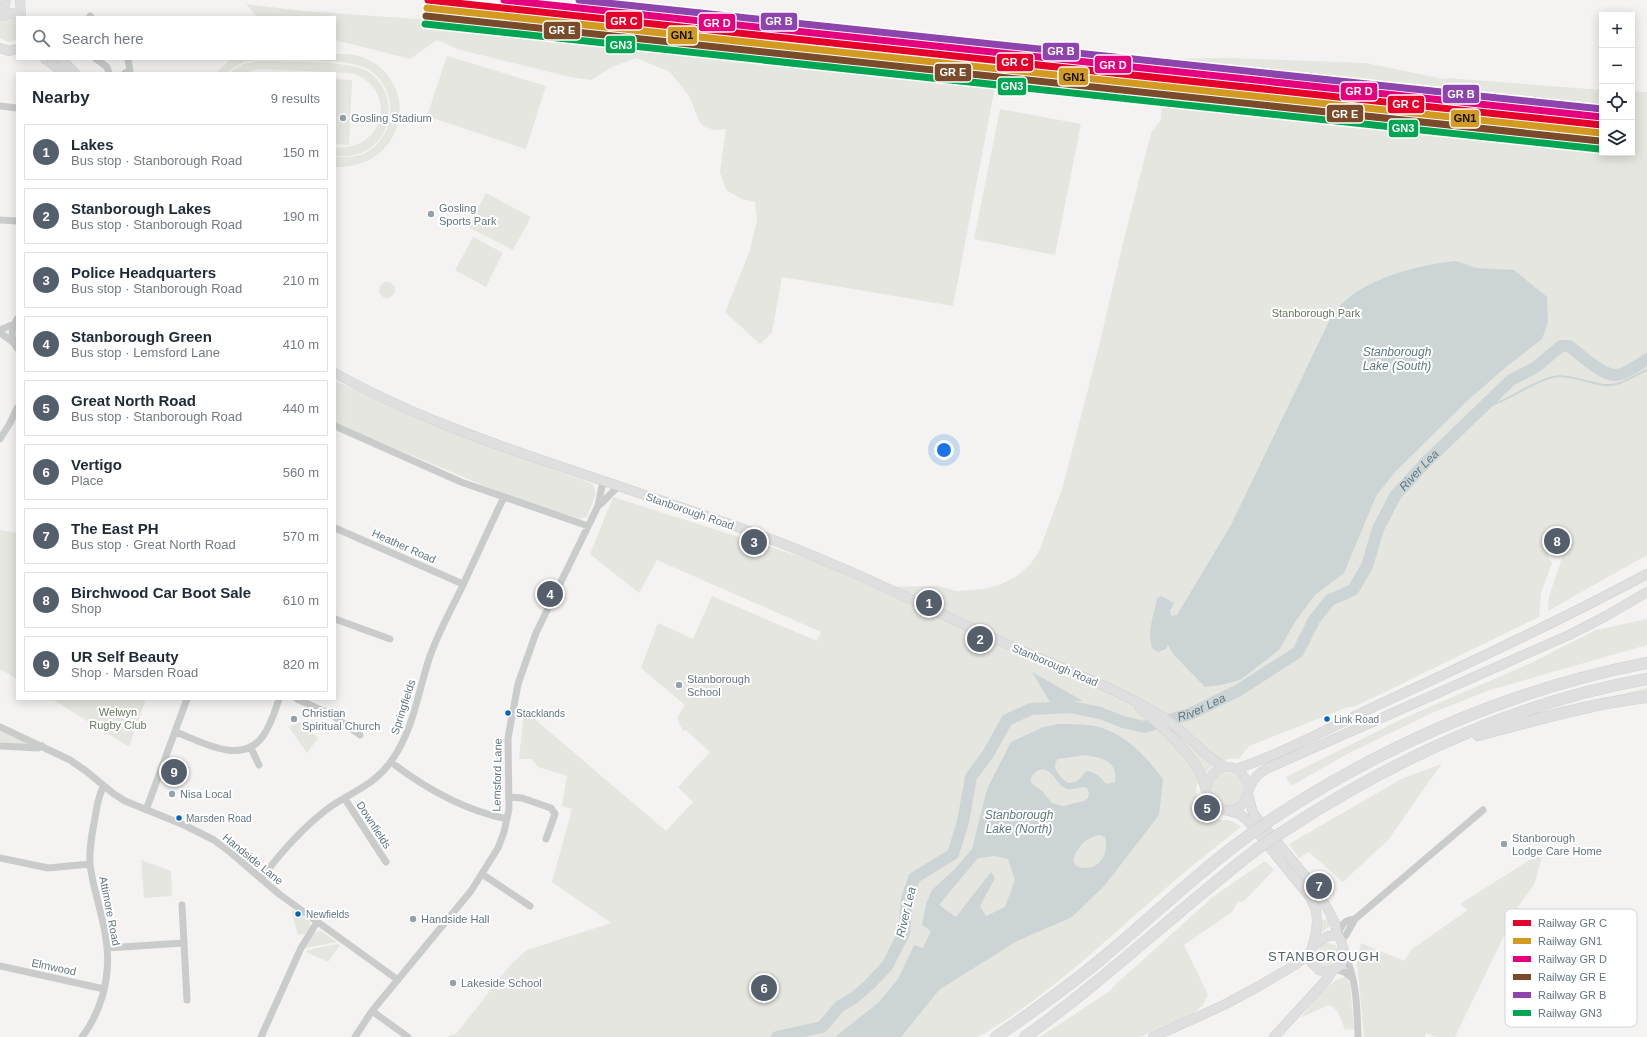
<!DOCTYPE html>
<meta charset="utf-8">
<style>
body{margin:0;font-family:Helvetica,sans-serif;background:#f2f2f3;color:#1f2937}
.controls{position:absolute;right:12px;top:12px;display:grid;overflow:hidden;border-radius:0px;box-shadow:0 2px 10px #0003}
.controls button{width:36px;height:36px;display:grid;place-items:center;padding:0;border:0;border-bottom:1px solid #e0e1e3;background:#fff;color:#1f2937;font:20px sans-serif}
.you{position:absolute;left:944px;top:450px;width:14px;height:14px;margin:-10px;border:3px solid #fff;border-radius:50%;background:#1a73e8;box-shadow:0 0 0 6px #1a73e833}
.badge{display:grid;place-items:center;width:26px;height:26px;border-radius:50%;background:#545f6b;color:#fff;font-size:13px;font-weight:700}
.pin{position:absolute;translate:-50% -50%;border:2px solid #fff;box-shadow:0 1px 4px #0006}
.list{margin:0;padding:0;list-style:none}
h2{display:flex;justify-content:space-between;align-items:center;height:52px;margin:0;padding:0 16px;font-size:17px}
h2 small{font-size:13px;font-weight:400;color:#747a83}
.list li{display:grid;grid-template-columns:26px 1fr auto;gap:12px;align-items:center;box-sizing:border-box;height:56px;margin:0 8px 8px;padding:0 8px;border:1px solid #e0e1e3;border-radius:0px}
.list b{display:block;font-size:15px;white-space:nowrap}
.list p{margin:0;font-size:13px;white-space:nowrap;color:#747a83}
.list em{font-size:13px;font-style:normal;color:#747a83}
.icon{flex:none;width:22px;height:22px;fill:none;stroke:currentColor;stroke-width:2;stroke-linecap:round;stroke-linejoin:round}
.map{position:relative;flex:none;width:1647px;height:1037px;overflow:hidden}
.search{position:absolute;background:#fff;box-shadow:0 2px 10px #0003;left:16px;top:16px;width:320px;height:44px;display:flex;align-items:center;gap:10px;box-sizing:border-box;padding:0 14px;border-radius:0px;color:#747a83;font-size:15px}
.panel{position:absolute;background:#fff;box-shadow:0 2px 10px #0003;left:16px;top:72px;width:320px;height:628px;border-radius:0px}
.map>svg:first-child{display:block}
</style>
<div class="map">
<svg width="1647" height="1037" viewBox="0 0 1647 1037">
<rect width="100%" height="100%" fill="#f4f3f1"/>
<!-- green -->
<path fill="#e4e6df" d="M246 4 304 11 460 22 623 37 995 87 953 306 782 277 772 333 760 344 725 312 750 250 757 220 755 202 742 199 726 190 720 172 726 129 716 130 704 127 698 119 690 97 670 72 636 58 612 67 591 80 570 77 457 49 437 40 410 59 335 40V17H257Z
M10 17 17 20V40L8 42 0 38V22Z
M335 54C344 54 354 54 362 57 423 80 407 170 335 167V157C348 158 362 157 373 148 398 128 396 86 368 69 350 58 284 60 259 59H335Z
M447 56 546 86 526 149 427 116Z
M1227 58 1366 63 1443 79 1447 78 1602 90V153H1632V91L1647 92V555L1548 611 1549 596 1564 552 1561 549 1548 555 1552 563 1541 593 1539 617 1354 707H1348L1249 746 1239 759C1217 757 1208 769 1196 786 1197 800 1201 812 1214 818 1225 822 1230 817 1241 827 1210 851 1179 876 1150 902 1095 950 1041 1001 978 1037H448L450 1035 456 1034 512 963 527 950 611 923 552 882 572 809 562 806 567 776 538 767 531 759H519L524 710 666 831 693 802 678 787 710 752 686 730 683 731 677 718 685 705 641 668 658 623 693 639 712 596 817 641 821 632 657 560 639 593 590 554 613 497 830 566 876 587 938 586 956 591 983 589 999 585 1015 577 1030 565 1040 549 1063 486 1099 346 1123 243 1151 133 1161 120 1163 59Z
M231 59H259L243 62 226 73H215Z
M259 61C283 62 349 60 367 71 394 87 397 130 370 148 359 156 348 157 335 156V148C390 150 396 84 350 73L259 69 244 73H229L243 64Z
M335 79 352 80 349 145 335 144Z
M1000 109 1081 124 1055 255 974 239Z
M486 193 531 217 513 250 468 227Z
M473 237 503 253 486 287 455 270Z
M379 290a8 8 0 1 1 16 0a8 8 0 1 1-16 0Z
M335 381 493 448 593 484 596 494 587 517 579 519 506 495 335 423Z
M0 530 17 533V679L0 669Z
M1647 619V645L1490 690 1434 712 1349 753 1291 786 1286 777 1404 718 1531 663 1596 630Z
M1647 688V694L1577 705Z
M52 699H146L129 747Z
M302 722 318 738 307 753 289 727Z
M0 731 31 744H0Z
M1442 764 1432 777 1389 839 1343 882 1309 852 1299 858 1289 844 1403 778Z
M1211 789a16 16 0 1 1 32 0a16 16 0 1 1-32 0Z
M1544 851 1534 885 1518 907 1455 1037H1436L1426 1033 1425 1037H1364L1357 962 1361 943 1404 961 1412 949 1468 910 1460 904Z
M141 860 171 871 172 896 144 898Z
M1265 861 1274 870 1244 901 1238 902 1232 912 1184 945 1208 995 1203 1005 1192 1015 1140 1037H1040L1110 991 1116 984 1214 896Z
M291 909 310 922V927L305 934 298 935Z
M1329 918 1331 926 1321 932V921Z
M320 930 337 942 305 948 313 934Z
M1316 955a12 12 0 1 1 24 0a12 12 0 1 1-24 0Z
M337 944 340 945 328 962 306 952 308 950Z
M1345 976 1350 984 1354 1029 1345 1030C1341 1020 1340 1010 1329 1005L1300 1018C1309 1008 1331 977 1344 978Z"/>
<!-- water -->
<path fill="#ccd4d6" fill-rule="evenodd" d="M1456 261 1476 268 1514 270 1547 297 1548 323 1542 339 1506 367 1468 400 1395 472 1376 496 1344 573 1315 595 1295 622 1279 650 1240 680 1221 685 1205 687 1174 655 1168 645 1166 649 1158 652 1152 648C1147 631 1154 615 1157 598L1161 596 1174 603 1170 611 1171 616 1177 615 1231 525 1333 313C1339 307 1345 300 1351 296 1381 274 1421 265 1456 261Z
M1032 672 1083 701 1050 702Z
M1059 724C1069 724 1078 724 1087 725 1120 728 1144 754 1163 779L1159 815 1105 885 1072 917 1017 941 939 990 901 1037H835L878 1003 898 979 914 945 923 948 931 931 922 925 926 904 932 890 955 869 972 849 987 789 1011 742 1043 727ZM1085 755C1103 758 1118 761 1115 782L1106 784C1100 777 1096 772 1086 771 1081 778 1077 783 1068 783 1061 777 1050 768 1058 759ZM1043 769C1056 773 1055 783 1065 788 1072 792 1080 785 1087 788L1089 793 1088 798 1084 801 1063 806 1052 803 1042 791 1031 783C1030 775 1036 770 1043 769ZM1100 835 1105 837C1110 857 1096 874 1076 866L1073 860C1078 846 1085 838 1100 835ZM995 856 1008 859 1015 880 1005 907 986 916 980 906 995 878 991 872 956 917 939 905 978 858Z"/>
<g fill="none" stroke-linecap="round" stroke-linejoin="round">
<!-- stream -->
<path stroke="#ccd4d6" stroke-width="2" d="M1482 407C1508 403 1528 383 1553 377 1572 373 1599 389 1616 384 1627 382 1637 374 1647 370"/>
<!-- river -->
<path stroke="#ccd4d6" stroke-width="12" id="s1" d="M777 1037 822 1027 840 1006 854 998 869 985 887 966 904 933 907 899 914 878 953 854 963 822 971 777 988 754 1007 720 1031 709 1071 707 1100 713 1123 722 1144 727 1190 714 1239 690 1298 652 1314 620 1330 600 1353 590 1367 566 1378 529 1395 496 1426 462 1511 380 1536 367 1561 346H1569C1580 354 1603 377 1617 375 1628 373 1638 365 1647 359"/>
<defs>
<path id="major" d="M20 0 21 17
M3 14 6 0
M0 16 12 13 21 17
M0 48 9 51 17 49
M45 59 64 73
M61 59 75 73
M335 373C406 413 485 441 562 467 653 498 746 527 835 565 891 588 945 617 1000 641 1048 663 1098 680 1144 706 1159 713 1172 723 1184 734 1201 748 1206 757 1226 767
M1140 708C1161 726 1185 747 1199 771 1205 781 1205 797 1213 805 1220 811 1230 810 1239 814 1242 815 1245 819 1248 821L1310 897 1316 910 1317 921 1316 933 1310 954 1311 962 1319 970 1325 972 1332 971 1341 965 1345 955 1341 940 1337 935 1335 923 1325 904 1306 877 1253 813 1248 794
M1236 769C1284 753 1333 726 1380 704 1470 663 1559 621 1647 574
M1206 788C1213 759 1244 761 1249 789
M1228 810C1247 808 1244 798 1251 785 1254 777 1259 773 1266 769L1569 635 1606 616 1647 592
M1313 945 1328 936 1337 935
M1153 1037 1224 1005 1259 986 1295 965 1310 954
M1274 1037 1328 978 1332 971"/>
<path id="highway" d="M1478 735C1534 720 1590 704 1647 697
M1275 817C1390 742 1512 689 1647 663
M1284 831C1394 759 1517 702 1647 679
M996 1037C1031 1013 1066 988 1099 961 1149 920 1195 874 1248 836
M1025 1037C1106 979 1178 910 1257 849"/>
</defs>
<!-- major casing -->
<use href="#major" stroke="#d0d1d0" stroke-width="10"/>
<!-- highway casing -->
<use href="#highway" stroke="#d1d1d1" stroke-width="12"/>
<!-- minor -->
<path stroke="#cacccc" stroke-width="7" d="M90 16 91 17
M96 59 107 67 109 73
M125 73 130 71 128 59
M0 106 17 108
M0 220 17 221
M17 319C11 329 10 338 17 348
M0 330 14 324
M0 333 13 342
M335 426 461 482 588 526
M0 439 10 423 17 408
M598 506C606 501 610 492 619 487
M335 528 463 584
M335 619 390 639
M297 699 332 715 360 735
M0 727 70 760 86 771 114 794 125 801 184 825 214 840 230 852 279 894 398 980
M176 732C202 742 242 766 263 736 271 725 275 711 279 699
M0 746 38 748 42 746
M251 748 259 765
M391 762C426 789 463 810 507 819
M509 797 522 798 551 808 555 814 546 839
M345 799 386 862
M146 810 187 699
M0 858 48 868 90 864
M482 874 530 906
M261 879C281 852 303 827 330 807 353 791 375 785 392 760 414 729 418 691 430 656 439 631 452 608 463 585 477 555 490 526 504 497
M182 905 187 1000
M1338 935C1341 925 1344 920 1355 919
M1341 940 1346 935 1355 919 1483 810
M107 948 183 943
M1345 955C1357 980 1357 1010 1358 1037
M0 966 104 989
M1337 969 1346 973 1352 978
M372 1011 408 1037
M82 1037C101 1012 110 979 107 948 105 919 93 892 90 864 89 848 92 833 95 818 97 807 98 795 104 786
M261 1037 301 948 317 922
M355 1037 372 1011 471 891 498 848 504 832 509 809 508 738 518 684 536 633 598 506 603 481"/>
<!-- major -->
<use href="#major" stroke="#dfdfe0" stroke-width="9"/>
<!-- highway -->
<use href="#highway" stroke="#dfdfe0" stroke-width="11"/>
<defs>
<path id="highway-bridge" d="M1248 836 1275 817
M1257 849 1284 831"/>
</defs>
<!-- highway-bridge casing -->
<use href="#highway-bridge" stroke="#d1d1d1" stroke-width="12" stroke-linecap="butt"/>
<!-- highway-bridge -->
<use href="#highway-bridge" stroke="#dfdfe0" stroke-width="11"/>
<defs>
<path id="rail-1" d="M428 0 1602 125"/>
<path id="rail-2" d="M427 8 1601 133"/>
<path id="rail-3" d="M504 0 1602 117"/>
<path id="rail-4" d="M426 16 1600 141"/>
<path id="rail-5" d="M579 0 1602 109"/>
<path id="rail-6" d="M425 24 1599 149"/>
</defs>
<!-- rail-1 casing -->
<use href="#rail-1" stroke="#fff" stroke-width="10"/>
<!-- rail-2 casing -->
<use href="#rail-2" stroke="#fff" stroke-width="10"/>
<!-- rail-3 casing -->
<use href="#rail-3" stroke="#fff" stroke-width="10"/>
<!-- rail-4 casing -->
<use href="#rail-4" stroke="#fff" stroke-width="10"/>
<!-- rail-5 casing -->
<use href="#rail-5" stroke="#fff" stroke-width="10"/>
<!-- rail-6 casing -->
<use href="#rail-6" stroke="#fff" stroke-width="10"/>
<!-- rail-1 -->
<use href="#rail-1" stroke="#e4002b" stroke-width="7"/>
<!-- rail-2 -->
<use href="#rail-2" stroke="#d29a21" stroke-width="7"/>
<!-- rail-3 -->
<use href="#rail-3" stroke="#e5007d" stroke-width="7"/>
<!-- rail-4 -->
<use href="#rail-4" stroke="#7a4b2a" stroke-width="7"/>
<!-- rail-5 -->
<use href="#rail-5" stroke="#8e44ad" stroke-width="7"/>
<!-- rail-6 -->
<use href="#rail-6" stroke="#00a651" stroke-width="7"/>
</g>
<!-- markers -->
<g fill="#95a2aa" stroke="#fff" stroke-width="1.5">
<circle cx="343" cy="118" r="4"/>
<circle cx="431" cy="214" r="4"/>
<circle cx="679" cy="685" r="4"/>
<circle cx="294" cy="719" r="4"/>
<circle cx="172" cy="794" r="4"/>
<circle cx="1504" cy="844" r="4"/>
<circle cx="413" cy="919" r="4"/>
<circle cx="453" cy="983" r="4"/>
</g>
<g fill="#0065bd" stroke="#fff" stroke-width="1.5">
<circle cx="508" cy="713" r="3.5"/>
<circle cx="1327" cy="719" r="3.5"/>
<circle cx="179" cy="818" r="3.5"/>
<circle cx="298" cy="914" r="3.5"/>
</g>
<g text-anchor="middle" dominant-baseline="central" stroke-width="4" stroke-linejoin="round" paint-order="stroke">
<!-- bus labels -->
<g font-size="10" fill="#627683" stroke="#fff" text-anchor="start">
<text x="516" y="713">Stacklands</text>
<text x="1334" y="719">Link Road</text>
<text x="186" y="818">Marsden Road</text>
<text x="306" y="914">Newfields</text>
</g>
<!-- poi labels -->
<g font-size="11" fill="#627683" stroke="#fff" text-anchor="start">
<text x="351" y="118">Gosling Stadium</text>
<text x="439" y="208">Gosling<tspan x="439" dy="13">Sports Park</tspan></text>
<text x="687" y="679">Stanborough<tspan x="687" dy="13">School</tspan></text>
<text x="302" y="713">Christian<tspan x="302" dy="13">Spiritual Church</tspan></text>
<text x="180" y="794">Nisa Local</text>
<text x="1512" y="838">Stanborough<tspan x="1512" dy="13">Lodge Care Home</tspan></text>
<text x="421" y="919">Handside Hall</text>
<text x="461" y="983">Lakeside School</text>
</g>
<!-- park labels -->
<g font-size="11" fill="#677a61" stroke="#fff">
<text x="1316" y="313">Stanborough Park</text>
<text x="118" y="712">Welwyn<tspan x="118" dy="13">Rugby Club</tspan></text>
</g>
<!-- street labels -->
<g font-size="11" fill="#627683" stroke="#fff">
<text transform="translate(690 511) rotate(19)">Stanborough Road</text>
<text transform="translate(404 546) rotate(24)">Heather Road</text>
<text transform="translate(1055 665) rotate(23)">Stanborough Road</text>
<text transform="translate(403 707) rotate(-72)">Springfields</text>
<text transform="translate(497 775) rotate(-89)">Lemsford Lane</text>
<text transform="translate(374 825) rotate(57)">Downfields</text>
<text transform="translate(253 859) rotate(39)">Handside Lane</text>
<text transform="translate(110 911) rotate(79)">Attimore Road</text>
<text transform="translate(54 967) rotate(12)">Elmwood</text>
</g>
<!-- water labels -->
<g font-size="12" font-style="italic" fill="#5e7980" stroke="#fff">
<text x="1397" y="352">Stanborough<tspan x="1397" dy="14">Lake (South)</tspan></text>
<text stroke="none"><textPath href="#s1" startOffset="962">River Lea</textPath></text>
<text stroke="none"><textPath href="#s1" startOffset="625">River Lea</textPath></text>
<text x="1019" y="815">Stanborough<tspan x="1019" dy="14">Lake (North)</tspan></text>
<text transform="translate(906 912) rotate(-77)">River Lea</text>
</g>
<!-- quarter labels -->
<g font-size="13" letter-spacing="1" fill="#505f68" stroke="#fff">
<text x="1324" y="956">STANBOROUGH</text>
</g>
</g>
<!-- legend -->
<rect x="1505" y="909" width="132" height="118" rx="6" fill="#fff" stroke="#d0d6da" stroke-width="1"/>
<rect x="1513" y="920" width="18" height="6" fill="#e4002b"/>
<rect x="1513" y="938" width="18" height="6" fill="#d29a21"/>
<rect x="1513" y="956" width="18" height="6" fill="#e5007d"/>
<rect x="1513" y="974" width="18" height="6" fill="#7a4b2a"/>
<rect x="1513" y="992" width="18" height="6" fill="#8e44ad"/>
<rect x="1513" y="1010" width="18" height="6" fill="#00a651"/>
<g font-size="11" fill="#627683">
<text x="1538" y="927">Railway GR C</text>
<text x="1538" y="945">Railway GN1</text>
<text x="1538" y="963">Railway GR D</text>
<text x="1538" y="981">Railway GR E</text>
<text x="1538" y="999">Railway GR B</text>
<text x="1538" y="1017">Railway GN3</text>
</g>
<g stroke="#fff" stroke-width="1.5">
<rect x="605" y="11" width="38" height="19" rx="4" fill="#e4002b"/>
<rect x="760" y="12" width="38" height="19" rx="4" fill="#8e44ad"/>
<rect x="698" y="13" width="38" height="19" rx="4" fill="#e5007d"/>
<rect x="543" y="21" width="38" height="19" rx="4" fill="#7a4b2a"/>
<rect x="667" y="26" width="31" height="19" rx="4" fill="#d29a21"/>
<rect x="605" y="35" width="31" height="19" rx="4" fill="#00a651"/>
<rect x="1042" y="42" width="38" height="19" rx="4" fill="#8e44ad"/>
<rect x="996" y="53" width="38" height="19" rx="4" fill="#e4002b"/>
<rect x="1094" y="55" width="38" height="19" rx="4" fill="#e5007d"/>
<rect x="934" y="63" width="38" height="19" rx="4" fill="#7a4b2a"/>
<rect x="1058" y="67" width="31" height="19" rx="4" fill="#d29a21"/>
<rect x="997" y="77" width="30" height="19" rx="4" fill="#00a651"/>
<rect x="1340" y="82" width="38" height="19" rx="4" fill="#e5007d"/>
<rect x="1442" y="84" width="38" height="20" rx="4" fill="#8e44ad"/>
<rect x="1387" y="95" width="38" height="19" rx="4" fill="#e4002b"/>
<rect x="1326" y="104" width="38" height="19" rx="4" fill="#7a4b2a"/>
<rect x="1450" y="109" width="30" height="19" rx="4" fill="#d29a21"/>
<rect x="1388" y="119" width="31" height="19" rx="4" fill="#00a651"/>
</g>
<g font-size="11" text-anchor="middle" font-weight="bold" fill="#fff">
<text x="624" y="25">GR C</text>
<text x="779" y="25">GR B</text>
<text x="717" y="27">GR D</text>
<text x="562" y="34">GR E</text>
<text x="621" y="49">GN3</text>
<text x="1061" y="55">GR B</text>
<text x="1015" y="66">GR C</text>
<text x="1113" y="69">GR D</text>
<text x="953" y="76">GR E</text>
<text x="1012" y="90">GN3</text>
<text x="1359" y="95">GR D</text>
<text x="1461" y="98">GR B</text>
<text x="1406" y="108">GR C</text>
<text x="1345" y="118">GR E</text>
<text x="1403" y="132">GN3</text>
</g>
<g font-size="11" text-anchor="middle" font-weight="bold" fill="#111">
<text x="682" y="39">GN1</text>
<text x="1074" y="81">GN1</text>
<text x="1465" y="122">GN1</text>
</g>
</svg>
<div class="controls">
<button>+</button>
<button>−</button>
<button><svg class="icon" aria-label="locate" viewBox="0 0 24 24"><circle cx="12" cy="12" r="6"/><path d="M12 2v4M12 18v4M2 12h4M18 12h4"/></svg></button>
<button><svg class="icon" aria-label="layers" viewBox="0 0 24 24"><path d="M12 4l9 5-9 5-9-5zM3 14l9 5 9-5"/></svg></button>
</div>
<div class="you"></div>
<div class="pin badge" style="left:929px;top:603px">1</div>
<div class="pin badge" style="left:980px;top:639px">2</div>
<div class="pin badge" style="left:754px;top:542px">3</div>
<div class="pin badge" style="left:550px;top:594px">4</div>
<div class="pin badge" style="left:1207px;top:808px">5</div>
<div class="pin badge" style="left:764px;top:988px">6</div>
<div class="pin badge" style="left:1319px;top:886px">7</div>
<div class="pin badge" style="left:1557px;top:541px">8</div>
<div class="pin badge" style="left:174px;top:772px">9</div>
<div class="search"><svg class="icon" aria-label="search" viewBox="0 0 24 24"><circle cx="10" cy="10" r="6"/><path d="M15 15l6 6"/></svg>Search here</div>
<section class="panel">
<h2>Nearby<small>9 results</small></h2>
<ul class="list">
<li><span class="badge">1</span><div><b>Lakes</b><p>Bus stop · Stanborough Road</p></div><em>150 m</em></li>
<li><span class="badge">2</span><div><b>Stanborough Lakes</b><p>Bus stop · Stanborough Road</p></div><em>190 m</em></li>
<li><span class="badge">3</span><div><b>Police Headquarters</b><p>Bus stop · Stanborough Road</p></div><em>210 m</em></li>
<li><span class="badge">4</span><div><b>Stanborough Green</b><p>Bus stop · Lemsford Lane</p></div><em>410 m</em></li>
<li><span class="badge">5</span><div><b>Great North Road</b><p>Bus stop · Stanborough Road</p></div><em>440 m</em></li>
<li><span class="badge">6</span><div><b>Vertigo</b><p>Place</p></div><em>560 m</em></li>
<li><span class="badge">7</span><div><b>The East PH</b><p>Bus stop · Great North Road</p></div><em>570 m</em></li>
<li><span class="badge">8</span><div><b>Birchwood Car Boot Sale</b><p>Shop</p></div><em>610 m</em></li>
<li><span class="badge">9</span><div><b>UR Self Beauty</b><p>Shop · Marsden Road</p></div><em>820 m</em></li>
</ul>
</section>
</div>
